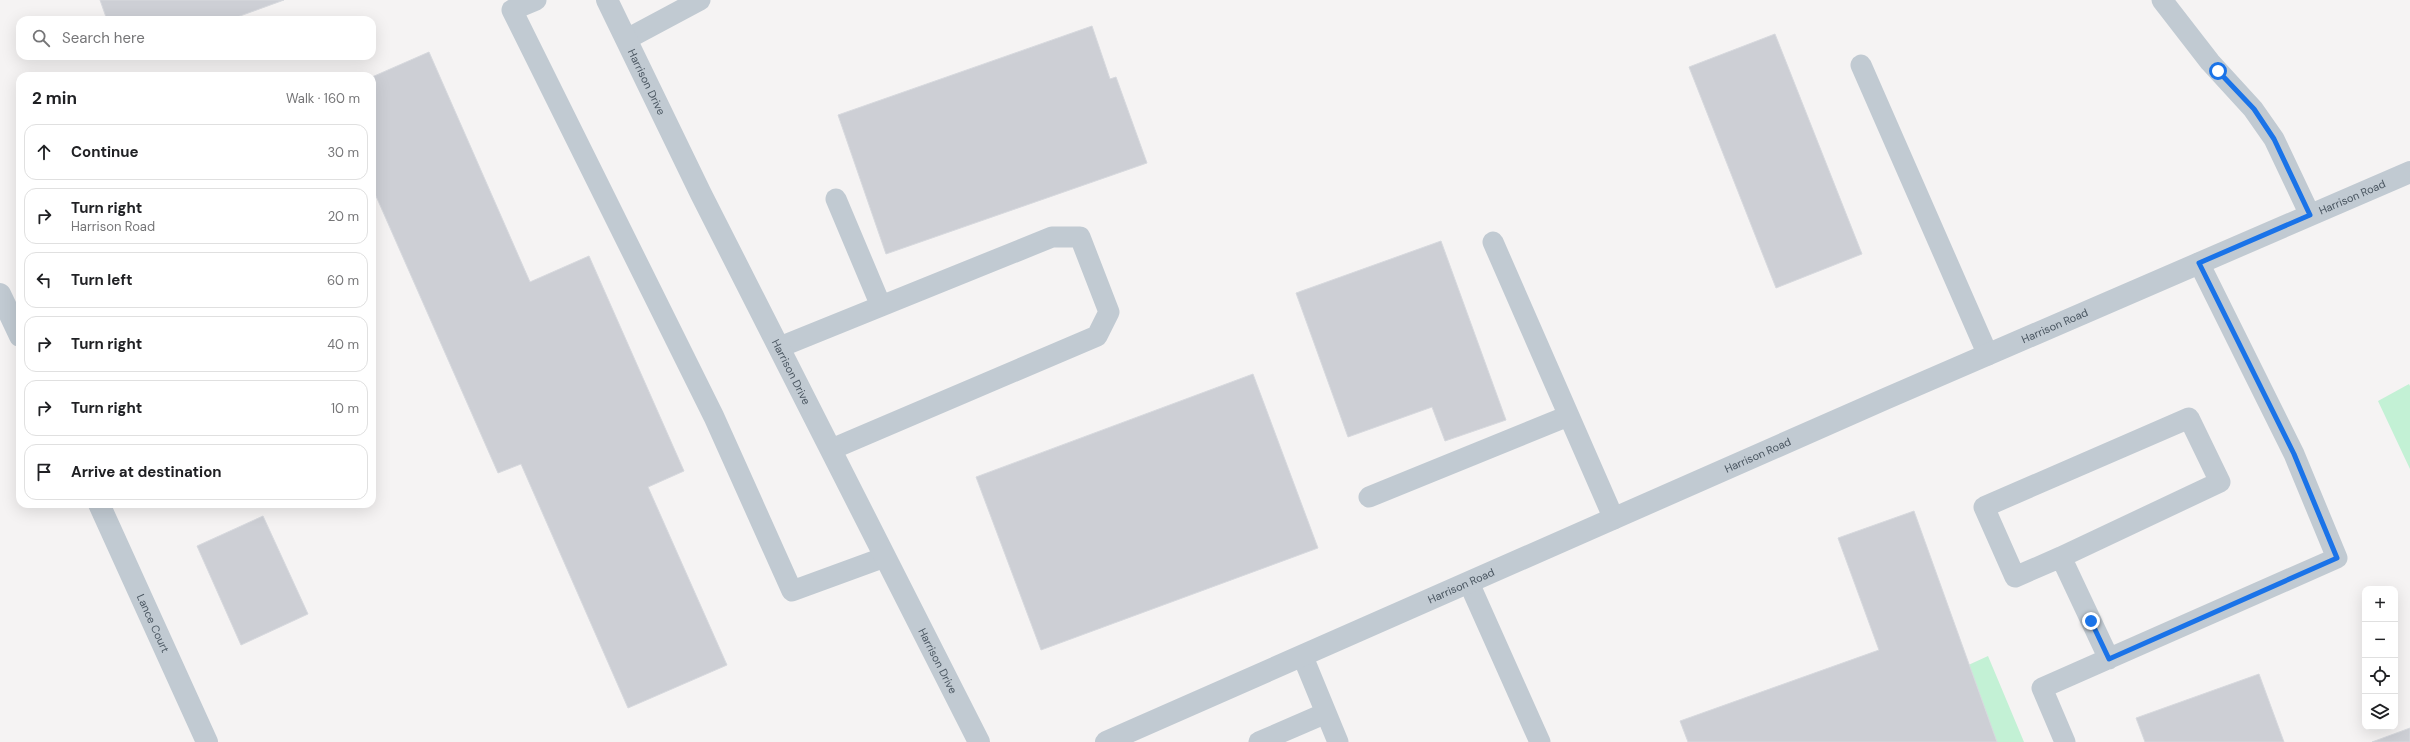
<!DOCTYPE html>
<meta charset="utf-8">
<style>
body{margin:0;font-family:"DM Sans",sans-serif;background:#f2f2f2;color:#202124}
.controls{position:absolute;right:12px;bottom:12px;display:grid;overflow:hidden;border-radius:8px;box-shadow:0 4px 16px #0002}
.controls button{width:36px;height:36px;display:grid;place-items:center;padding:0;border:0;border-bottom:1px solid #e0e0e0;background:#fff;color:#202124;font:20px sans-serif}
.stop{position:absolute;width:12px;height:12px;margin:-9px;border:3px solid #1a73e8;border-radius:50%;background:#fff}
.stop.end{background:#1a73e8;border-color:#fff;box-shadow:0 1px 4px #0008}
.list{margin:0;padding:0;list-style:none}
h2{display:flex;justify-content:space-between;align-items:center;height:52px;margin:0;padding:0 16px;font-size:17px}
h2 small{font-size:13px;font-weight:400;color:#757577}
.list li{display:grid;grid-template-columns:26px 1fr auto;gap:12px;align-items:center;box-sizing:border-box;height:56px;margin:0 8px 8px;padding:0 8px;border:1px solid #e0e0e0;border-radius:12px}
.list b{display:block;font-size:15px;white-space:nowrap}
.list p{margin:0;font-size:13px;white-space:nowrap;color:#757577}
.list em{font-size:13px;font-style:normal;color:#757577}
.icon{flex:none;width:22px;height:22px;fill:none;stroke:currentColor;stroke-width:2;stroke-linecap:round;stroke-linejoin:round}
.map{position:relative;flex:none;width:2410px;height:742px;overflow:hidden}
.search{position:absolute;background:#fff;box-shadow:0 4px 16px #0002;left:16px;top:16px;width:360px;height:44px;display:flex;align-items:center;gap:10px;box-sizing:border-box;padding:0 14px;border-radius:12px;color:#757577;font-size:15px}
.panel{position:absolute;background:#fff;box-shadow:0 4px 16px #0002;left:16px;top:72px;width:360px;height:436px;border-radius:12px}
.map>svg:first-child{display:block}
</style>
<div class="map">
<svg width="2410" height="742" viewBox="0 0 2410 742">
<rect width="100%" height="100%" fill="#f5f3f3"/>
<!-- green -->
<path fill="#c3f1d5" d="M2409 384 2410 386V469L2378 401Z
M1988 656 2024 742H1996L1964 667Z"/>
<!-- building -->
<path fill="#cdcfd5" stroke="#d7d9de" d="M100 0H284L229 20H107Z
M1092 26 1110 79 1116 77 1147 163 886 254 838 115Z
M1775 34 1862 254 1776 288 1689 67Z
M429 52 530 282 589 256 684 471 648 487 727 665 628 708 521 464 498 473 372 187V77Z
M121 56H130L122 59Z
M1441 241 1506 420 1445 441 1432 407 1348 437 1296 293Z
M1253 374 1318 548 1041 650 976 477Z
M1914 511 1997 742H1688L1680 721 1879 650 1838 538Z
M263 516 308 614 241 645 197 546Z
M2259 674 2284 742H2145L2136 718Z
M2410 728V742H2372Z"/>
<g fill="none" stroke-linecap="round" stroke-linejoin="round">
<!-- lane -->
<path stroke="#c1cad2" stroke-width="21" d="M536 0 512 10 714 417 792 591 885 557
M2162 0 2210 62 2253 109 2274 139 2310 215
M627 39 700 0
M1861 65 1988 355
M836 199 881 306
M1493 242 1614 519
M780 347 1052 237H1080L1109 312 1097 336 832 449
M1369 497 1568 416
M2061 557 2015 577 1984 507 2189 418 2220 482 2061 557 2109 659
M1469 583 1540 742
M1303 657 1338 742
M1259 742 1326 713
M2065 742 2042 688 2337 558 2294 454 2199 263"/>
<!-- street -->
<g stroke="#c1cad2" stroke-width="22">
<path id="s1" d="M607 0 701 194 979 742"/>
<path d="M0 294 20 336"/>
<path id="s2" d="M99 504 207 742"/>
<path id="s3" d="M1106 742 1885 399 2410 172"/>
</g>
</g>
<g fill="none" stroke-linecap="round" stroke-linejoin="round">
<!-- route -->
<path stroke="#1a73e8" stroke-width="5" d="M2091 621 2109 659 2337 558 2294 454 2199 263 2310 215 2274 139 2254 109 2218 71"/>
</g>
<g text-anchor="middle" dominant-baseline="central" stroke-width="3.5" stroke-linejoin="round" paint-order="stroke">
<!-- street labels -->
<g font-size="11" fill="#4a5661" stroke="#fff">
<text stroke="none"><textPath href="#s1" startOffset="91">Harrison Drive</textPath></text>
<text stroke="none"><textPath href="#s3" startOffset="1360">Harrison Road</textPath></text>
<text stroke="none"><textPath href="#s3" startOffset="1036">Harrison Road</textPath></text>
<text stroke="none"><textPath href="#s1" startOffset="415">Harrison Drive</textPath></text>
<text stroke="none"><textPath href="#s3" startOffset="712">Harrison Road</textPath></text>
<text stroke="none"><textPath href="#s3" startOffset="388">Harrison Road</textPath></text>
<text stroke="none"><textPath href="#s2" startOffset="131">Lance Court</textPath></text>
<text stroke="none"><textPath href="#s1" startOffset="739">Harrison Drive</textPath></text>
</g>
</g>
</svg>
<div class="controls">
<button>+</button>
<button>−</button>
<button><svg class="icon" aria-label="locate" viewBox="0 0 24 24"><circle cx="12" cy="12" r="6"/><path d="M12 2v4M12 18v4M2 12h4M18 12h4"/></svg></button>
<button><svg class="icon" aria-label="layers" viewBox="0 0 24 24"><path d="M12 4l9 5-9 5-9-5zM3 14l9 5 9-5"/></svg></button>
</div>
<div class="stop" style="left:2218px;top:71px"></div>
<div class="stop end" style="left:2091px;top:621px"></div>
<div class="search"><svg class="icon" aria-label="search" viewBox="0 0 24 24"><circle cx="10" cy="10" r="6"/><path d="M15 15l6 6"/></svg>Search here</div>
<section class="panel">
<h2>2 min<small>Walk · 160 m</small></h2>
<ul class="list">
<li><svg class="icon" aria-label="ahead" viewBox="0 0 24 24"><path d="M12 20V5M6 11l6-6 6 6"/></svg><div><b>Continue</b></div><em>30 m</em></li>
<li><svg class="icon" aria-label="right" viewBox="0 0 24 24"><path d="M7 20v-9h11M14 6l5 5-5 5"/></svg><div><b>Turn right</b><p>Harrison Road</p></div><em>20 m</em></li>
<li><svg class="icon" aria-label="left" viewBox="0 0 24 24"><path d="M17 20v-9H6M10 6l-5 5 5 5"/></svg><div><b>Turn left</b></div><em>60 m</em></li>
<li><svg class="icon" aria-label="right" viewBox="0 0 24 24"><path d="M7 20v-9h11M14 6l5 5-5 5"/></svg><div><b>Turn right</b></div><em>40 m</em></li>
<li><svg class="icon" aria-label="right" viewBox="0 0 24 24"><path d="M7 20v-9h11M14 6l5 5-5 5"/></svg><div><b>Turn right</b></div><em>10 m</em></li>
<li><svg class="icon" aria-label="arrive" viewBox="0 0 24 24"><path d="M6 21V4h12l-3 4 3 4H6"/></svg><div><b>Arrive at destination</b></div></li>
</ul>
</section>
</div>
